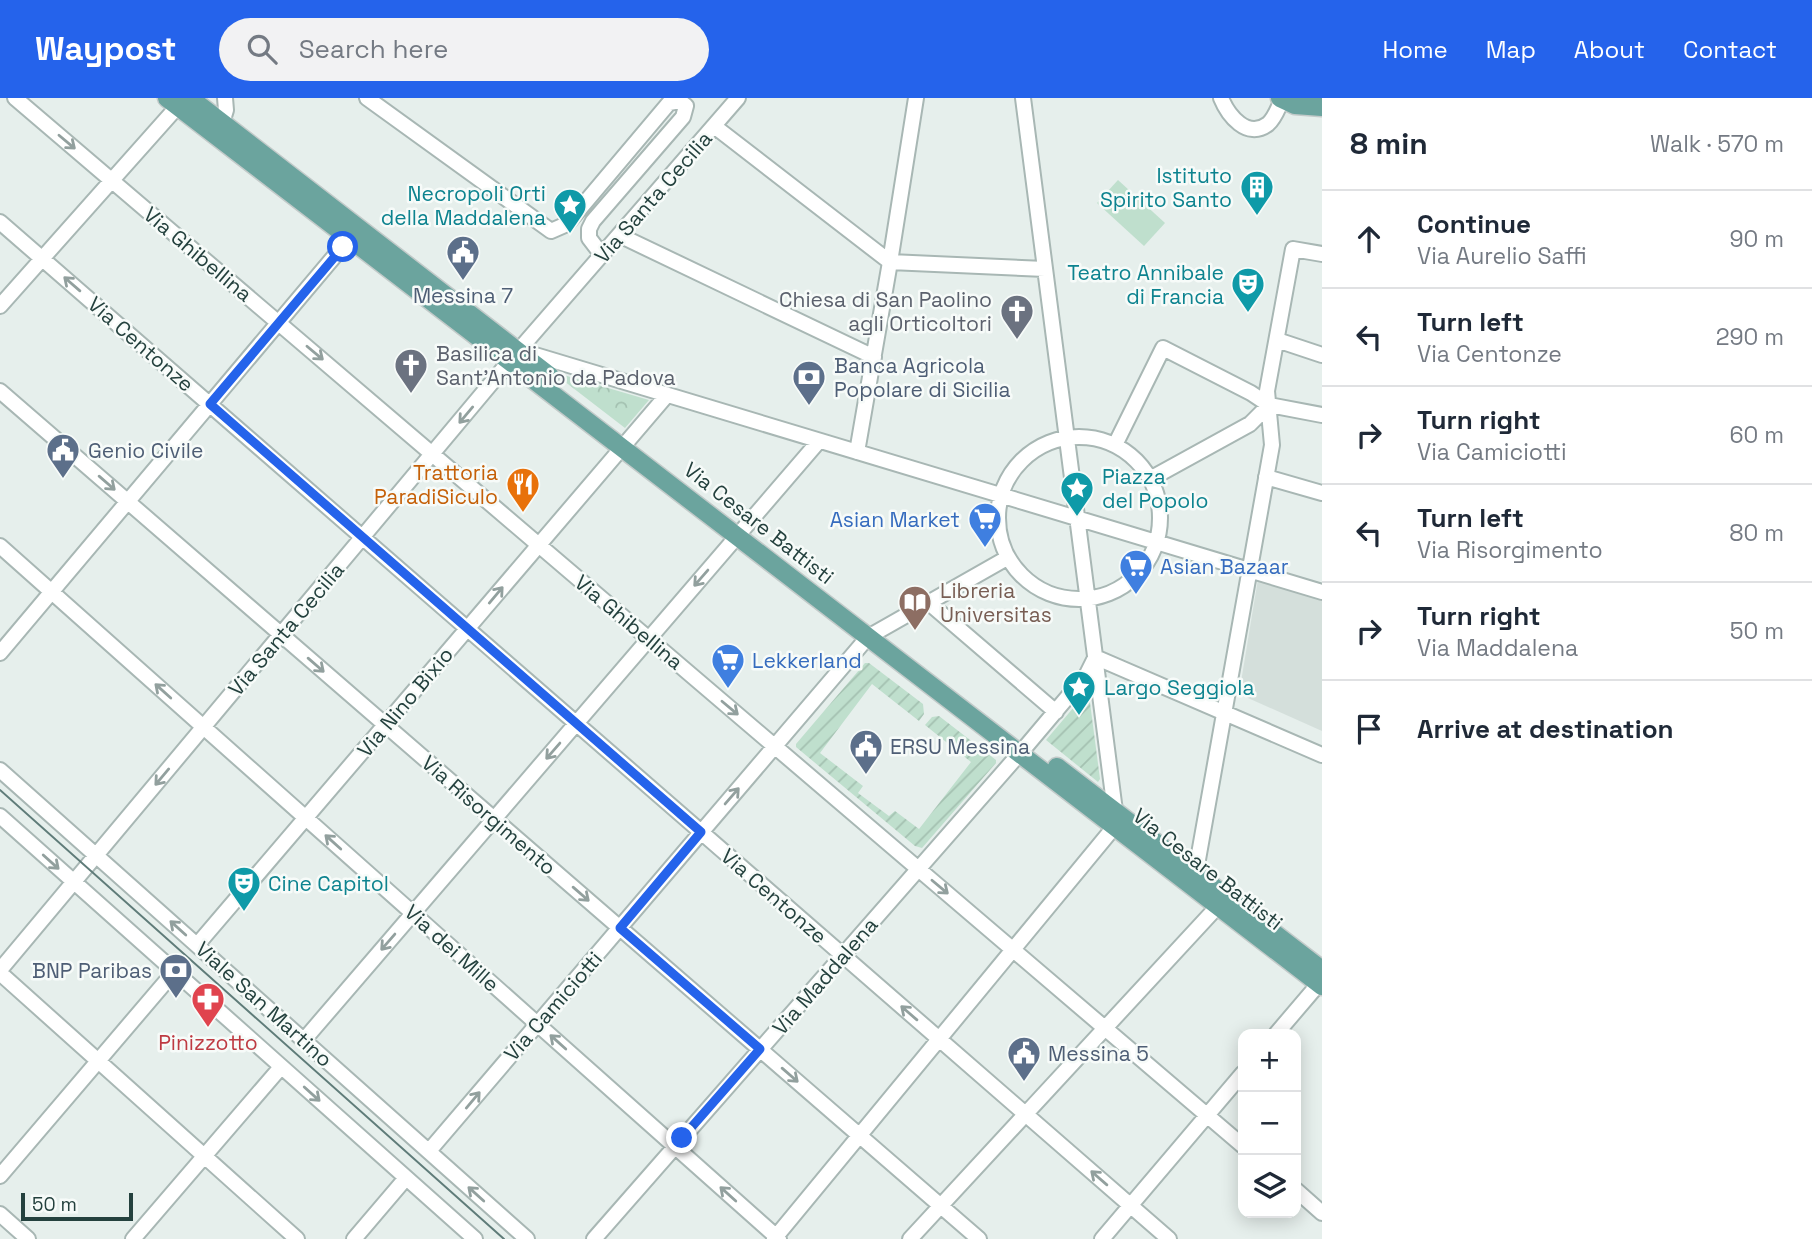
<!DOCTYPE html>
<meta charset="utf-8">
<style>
body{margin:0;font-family:"Space Grotesk",sans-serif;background:#f2f2f3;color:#1f2937}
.controls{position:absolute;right:21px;bottom:21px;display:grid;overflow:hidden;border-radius:14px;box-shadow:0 4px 18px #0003}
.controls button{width:63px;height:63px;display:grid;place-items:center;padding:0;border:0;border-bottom:2px solid #e0e1e3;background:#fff;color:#1f2937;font:35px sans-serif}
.scale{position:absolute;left:21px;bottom:18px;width:112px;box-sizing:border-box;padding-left:7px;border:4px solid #24413e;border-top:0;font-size:19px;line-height:24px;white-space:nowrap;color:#24413e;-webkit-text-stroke:5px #f7fbf9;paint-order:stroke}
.stop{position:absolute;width:21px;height:21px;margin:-16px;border:5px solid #2563eb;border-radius:50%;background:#fff}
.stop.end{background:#2563eb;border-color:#fff;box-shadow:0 2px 7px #0008}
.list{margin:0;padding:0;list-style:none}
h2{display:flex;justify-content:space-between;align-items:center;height:91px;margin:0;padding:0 28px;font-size:30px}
h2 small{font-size:23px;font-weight:400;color:#747a83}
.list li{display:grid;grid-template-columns:46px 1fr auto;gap:21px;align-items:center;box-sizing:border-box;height:98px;padding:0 28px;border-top:2px solid #e0e1e3}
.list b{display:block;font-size:26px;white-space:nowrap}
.list p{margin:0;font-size:23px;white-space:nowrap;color:#747a83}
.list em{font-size:23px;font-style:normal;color:#747a83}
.icon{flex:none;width:38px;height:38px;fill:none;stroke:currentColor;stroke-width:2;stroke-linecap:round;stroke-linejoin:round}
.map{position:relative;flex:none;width:1322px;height:1141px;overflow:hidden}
header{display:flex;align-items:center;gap:42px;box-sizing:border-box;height:98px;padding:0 35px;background:#2563eb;color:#fff}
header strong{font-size:33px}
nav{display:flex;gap:38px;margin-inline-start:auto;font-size:24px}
.search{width:490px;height:63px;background:#f2f2f3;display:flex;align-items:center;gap:18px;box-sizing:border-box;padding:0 24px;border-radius:38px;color:#747a83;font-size:26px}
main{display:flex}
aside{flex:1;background:#fff}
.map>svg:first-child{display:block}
</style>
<header>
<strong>Waypost</strong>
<div class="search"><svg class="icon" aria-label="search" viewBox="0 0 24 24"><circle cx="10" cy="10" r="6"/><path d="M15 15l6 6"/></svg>Search here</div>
<nav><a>Home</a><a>Map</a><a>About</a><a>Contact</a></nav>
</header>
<main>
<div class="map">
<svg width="1322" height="1141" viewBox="0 0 1322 1141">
<defs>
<pattern id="park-crowns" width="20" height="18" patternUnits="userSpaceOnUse" patternTransform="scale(1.75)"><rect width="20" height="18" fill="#bfdfcd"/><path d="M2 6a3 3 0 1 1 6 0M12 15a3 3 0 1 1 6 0" fill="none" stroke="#a4c1b1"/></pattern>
<pattern id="garden-furrows" width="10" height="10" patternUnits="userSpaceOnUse" patternTransform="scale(1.75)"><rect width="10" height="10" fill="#bfdfcd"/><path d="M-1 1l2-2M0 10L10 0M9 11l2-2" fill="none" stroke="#a4c1b1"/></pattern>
</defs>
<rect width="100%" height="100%" fill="#e6efec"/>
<!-- built -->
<path fill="#d4dfdb" d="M1258 481 1322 500V633L1239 596Z"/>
<!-- park -->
<path fill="url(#park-crowns)" d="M564 277 567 278 649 302 625 330 564 283Z"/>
<!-- garden -->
<path fill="url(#garden-furrows)" d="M865 565H869L923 606 924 616 919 623 872 586 820 655 863 688 858 695 889 718 895 713 919 731 971 664 925 627 932 619 939 618 996 662V665L922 750 915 748 796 649V646Z
M1085 596 1089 597 1100 681 1098 684 1046 642Z"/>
<!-- pitch -->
<path fill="#bfdfcd" d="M1118 82 1165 125 1144 148 1097 105Z"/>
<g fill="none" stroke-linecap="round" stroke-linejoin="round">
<defs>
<path id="minor" d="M15 0 1243 1048
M367 0 551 133 567 126 669 5 680 3 686 8 683 19 593 123 589 131V140L602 157
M1221 0C1228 17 1247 42 1268 26 1275 20 1278 10 1282 2
M222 25 226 12 225 0
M714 28 890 164 1045 171
M0 124 1169 1141
M619 137 874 259
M0 208 178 8
M1277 242 1322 257
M522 253 1322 494
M0 293 979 1141
M998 420a81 81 0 1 1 162 0a81 81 0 1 1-162 0Z
M1115 347 1163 250 1251 295 1269 307 1322 317
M857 354 890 164 916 0
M1266 379 1322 395
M1150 381 1250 326 1269 307
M0 448 779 1141
M929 505 1056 614
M0 555 349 141
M1095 559 1322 657
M0 672 527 1141
M0 718 475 1141
M1194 784 1272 347 1267 293 1293 151 1322 156
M197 847 667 297
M0 872 519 252 738 0
M0 875 297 1141
M1276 936 1322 882
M304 942 819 343
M429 1053 868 539 1007 460
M0 1078 174 874
M1296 1092 1322 1115
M0 1116 28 1141
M133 1141 281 969
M354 1141 406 1080
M594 1141 1028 646 1087 576 1095 560
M774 1141 1115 728V713L1023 0
M910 1141 1218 808
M1102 1141 1243 975"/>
<path id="major" d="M167 0 1322 888
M190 0 550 278
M1280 0 1295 7 1322 9
M1057 669 1322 872"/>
</defs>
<!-- minor casing -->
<use href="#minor" stroke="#a8b7b4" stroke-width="18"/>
<!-- major casing -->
<use href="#major" stroke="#c2cac9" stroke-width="21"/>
<!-- minor -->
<use href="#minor" stroke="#fff" stroke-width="14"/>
<!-- major -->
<use href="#major" stroke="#6ba49e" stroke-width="18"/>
<!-- tram -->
<path stroke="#5f7c79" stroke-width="2" d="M0 692 504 1141"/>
</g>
<!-- one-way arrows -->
<defs><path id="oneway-shaft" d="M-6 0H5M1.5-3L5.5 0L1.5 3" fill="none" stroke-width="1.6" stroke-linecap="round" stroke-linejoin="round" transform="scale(1.75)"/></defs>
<g stroke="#92a09e">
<use href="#oneway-shaft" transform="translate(67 44) rotate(40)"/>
<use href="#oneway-shaft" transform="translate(72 186) rotate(-139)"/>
<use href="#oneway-shaft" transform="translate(315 255) rotate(40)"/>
<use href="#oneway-shaft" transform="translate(466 317) rotate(130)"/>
<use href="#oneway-shaft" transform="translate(107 385) rotate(41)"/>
<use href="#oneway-shaft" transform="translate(701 480) rotate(131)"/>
<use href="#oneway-shaft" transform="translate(496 497) rotate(-50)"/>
<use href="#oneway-shaft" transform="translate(316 567) rotate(41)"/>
<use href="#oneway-shaft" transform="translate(163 593) rotate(-138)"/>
<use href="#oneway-shaft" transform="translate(730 610) rotate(40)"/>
<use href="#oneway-shaft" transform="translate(553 653) rotate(131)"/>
<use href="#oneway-shaft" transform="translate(162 679) rotate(130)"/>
<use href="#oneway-shaft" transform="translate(732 698) rotate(-49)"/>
<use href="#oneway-shaft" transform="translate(333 744) rotate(-138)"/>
<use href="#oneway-shaft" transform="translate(51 764) rotate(42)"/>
<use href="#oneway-shaft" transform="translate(940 789) rotate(40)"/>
<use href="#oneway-shaft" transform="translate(581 796) rotate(41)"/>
<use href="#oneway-shaft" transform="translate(178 830) rotate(-138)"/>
<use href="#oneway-shaft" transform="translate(388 844) rotate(131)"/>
<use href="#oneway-shaft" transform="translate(909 915) rotate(-139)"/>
<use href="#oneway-shaft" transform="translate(558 944) rotate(-138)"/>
<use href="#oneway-shaft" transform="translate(790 977) rotate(41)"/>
<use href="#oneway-shaft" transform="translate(312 996) rotate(42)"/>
<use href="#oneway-shaft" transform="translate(473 1002) rotate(-50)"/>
<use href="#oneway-shaft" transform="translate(1099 1080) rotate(-139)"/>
<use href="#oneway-shaft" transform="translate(476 1096) rotate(-138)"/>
<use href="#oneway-shaft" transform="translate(728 1096) rotate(-138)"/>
</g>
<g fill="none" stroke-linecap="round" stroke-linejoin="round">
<!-- route -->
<path stroke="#2563eb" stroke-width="9" d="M343 149 210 306 701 734 620 830 760 951 682 1040"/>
</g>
<!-- icons -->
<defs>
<symbol id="building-pin" viewBox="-11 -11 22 30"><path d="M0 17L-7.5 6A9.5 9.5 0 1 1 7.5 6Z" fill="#0f9aa8" stroke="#f7fbf9"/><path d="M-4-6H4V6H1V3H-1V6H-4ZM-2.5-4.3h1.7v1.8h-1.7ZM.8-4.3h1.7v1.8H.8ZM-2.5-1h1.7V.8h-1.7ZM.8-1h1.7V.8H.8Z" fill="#fff"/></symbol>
<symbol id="sight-pin" viewBox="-11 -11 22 30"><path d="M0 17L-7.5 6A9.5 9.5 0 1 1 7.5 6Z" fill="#0f9aa8" stroke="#f7fbf9"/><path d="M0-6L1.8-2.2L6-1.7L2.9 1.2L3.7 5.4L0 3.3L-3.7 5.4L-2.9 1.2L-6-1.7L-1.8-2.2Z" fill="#fff"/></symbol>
<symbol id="civic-pin" viewBox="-11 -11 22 30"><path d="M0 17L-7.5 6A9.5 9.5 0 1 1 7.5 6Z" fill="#5c6f8a" stroke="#f7fbf9"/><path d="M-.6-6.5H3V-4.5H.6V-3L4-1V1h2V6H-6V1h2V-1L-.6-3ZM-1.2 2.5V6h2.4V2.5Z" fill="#fff"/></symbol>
<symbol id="theatre-pin" viewBox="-11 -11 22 30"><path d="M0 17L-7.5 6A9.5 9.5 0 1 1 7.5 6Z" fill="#0f9aa8" stroke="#f7fbf9"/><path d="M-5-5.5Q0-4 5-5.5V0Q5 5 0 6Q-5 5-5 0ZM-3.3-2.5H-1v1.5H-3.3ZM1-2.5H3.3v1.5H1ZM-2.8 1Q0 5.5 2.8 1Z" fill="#fff"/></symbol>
<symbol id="church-pin" viewBox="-11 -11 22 30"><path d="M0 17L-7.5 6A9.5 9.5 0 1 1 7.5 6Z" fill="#6b7280" stroke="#f7fbf9"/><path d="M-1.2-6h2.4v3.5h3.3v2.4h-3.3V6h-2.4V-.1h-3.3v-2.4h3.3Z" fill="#fff"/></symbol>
<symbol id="bank-pin" viewBox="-11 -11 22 30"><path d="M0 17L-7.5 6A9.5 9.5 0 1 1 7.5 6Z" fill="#5c6f8a" stroke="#f7fbf9"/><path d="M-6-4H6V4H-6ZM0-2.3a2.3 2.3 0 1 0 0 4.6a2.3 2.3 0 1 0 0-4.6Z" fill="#fff"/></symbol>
<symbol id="restaurant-pin" viewBox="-11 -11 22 30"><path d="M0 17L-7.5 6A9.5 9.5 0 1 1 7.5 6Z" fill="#e8710a" stroke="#f7fbf9"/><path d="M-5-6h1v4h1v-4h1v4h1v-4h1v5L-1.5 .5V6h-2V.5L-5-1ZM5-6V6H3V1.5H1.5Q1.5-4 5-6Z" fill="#fff"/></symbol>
<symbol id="supermarket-pin" viewBox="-11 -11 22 30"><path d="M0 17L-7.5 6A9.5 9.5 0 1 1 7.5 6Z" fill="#3f7fe0" stroke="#f7fbf9"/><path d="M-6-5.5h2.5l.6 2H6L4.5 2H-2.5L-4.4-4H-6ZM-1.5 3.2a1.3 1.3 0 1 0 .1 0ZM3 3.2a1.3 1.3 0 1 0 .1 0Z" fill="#fff"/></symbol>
<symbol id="library-pin" viewBox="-11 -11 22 30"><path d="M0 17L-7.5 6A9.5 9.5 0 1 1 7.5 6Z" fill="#8d6e63" stroke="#f7fbf9"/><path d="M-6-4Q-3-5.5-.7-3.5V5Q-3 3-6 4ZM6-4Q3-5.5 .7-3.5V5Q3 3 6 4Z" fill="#fff"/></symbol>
<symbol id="pharmacy-pin" viewBox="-11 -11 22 30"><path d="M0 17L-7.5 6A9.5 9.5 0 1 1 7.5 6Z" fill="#e0444e" stroke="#f7fbf9"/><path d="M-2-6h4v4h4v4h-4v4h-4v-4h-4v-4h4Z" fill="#fff"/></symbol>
</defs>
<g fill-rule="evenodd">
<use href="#building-pin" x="1238" y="70" width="38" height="52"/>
<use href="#sight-pin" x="551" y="88" width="38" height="52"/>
<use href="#civic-pin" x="444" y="135" width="38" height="52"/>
<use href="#theatre-pin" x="1229" y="167" width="38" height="52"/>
<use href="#church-pin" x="998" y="194" width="38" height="52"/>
<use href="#church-pin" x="392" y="248" width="38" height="52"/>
<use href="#bank-pin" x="790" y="260" width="38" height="52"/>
<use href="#civic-pin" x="44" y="333" width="38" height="52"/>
<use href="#restaurant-pin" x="504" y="367" width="38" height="52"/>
<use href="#sight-pin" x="1058" y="371" width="38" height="52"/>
<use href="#supermarket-pin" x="966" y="402" width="38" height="52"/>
<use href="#supermarket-pin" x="1117" y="449" width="38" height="52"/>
<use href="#library-pin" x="896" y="485" width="38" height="52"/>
<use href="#supermarket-pin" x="709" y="543" width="38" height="52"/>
<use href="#sight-pin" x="1060" y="570" width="38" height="52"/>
<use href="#civic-pin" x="847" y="629" width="38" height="52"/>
<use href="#theatre-pin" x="225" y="766" width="38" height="52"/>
<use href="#bank-pin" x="157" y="853" width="38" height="52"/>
<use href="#pharmacy-pin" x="189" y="882" width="38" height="52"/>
<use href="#civic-pin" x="1005" y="936" width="38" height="52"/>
</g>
<g text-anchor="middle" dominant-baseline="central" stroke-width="5" stroke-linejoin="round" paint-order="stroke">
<!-- culture labels -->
<g font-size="21" fill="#0d838f" stroke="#f7fbf9" text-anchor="end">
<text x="1232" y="77">Istituto<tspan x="1232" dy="24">Spirito Santo</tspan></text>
<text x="546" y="95">Necropoli Orti<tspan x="546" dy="24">della Maddalena</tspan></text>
<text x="1224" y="174">Teatro Annibale<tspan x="1224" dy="24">di Francia</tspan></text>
<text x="1102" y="378" text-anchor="start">Piazza<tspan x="1102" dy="24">del Popolo</tspan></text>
<text x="1104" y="589" text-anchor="start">Largo Seggiola</text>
<text x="268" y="785" text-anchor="start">Cine Capitol</text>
</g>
<!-- street labels -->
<g font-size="21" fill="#24413e" stroke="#f7fbf9">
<text transform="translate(653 99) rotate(-49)">Via Santa Cecilia</text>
<text transform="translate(198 156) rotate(40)">Via Ghibellina</text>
<text transform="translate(141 246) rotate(41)">Via Centonze</text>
<text transform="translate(759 425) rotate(38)">Via Cesare Battisti</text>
<text transform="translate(629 524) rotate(40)">Via Ghibellina</text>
<text transform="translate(286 531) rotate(-50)">Via Santa Cecilia</text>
<text transform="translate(405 604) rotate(-50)">Via Nino Bixio</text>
<text transform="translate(489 717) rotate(41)">Via Risorgimento</text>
<text transform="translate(1208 771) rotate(38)">Via Cesare Battisti</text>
<text transform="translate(774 798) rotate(41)">Via Centonze</text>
<text transform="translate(452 850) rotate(42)">Via dei Mille</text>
<text transform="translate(825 878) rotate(-49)">Via Maddalena</text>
<text transform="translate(264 906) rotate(42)">Viale San Martino</text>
<text transform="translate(553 908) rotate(-49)">Via Camiciotti</text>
</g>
<!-- service labels -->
<g font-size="21" fill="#4e5e75" stroke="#f7fbf9" text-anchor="start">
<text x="463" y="197" text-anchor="middle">Messina 7</text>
<text x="834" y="267">Banca Agricola<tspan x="834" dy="24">Popolare di Sicilia</tspan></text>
<text x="88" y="352">Genio Civile</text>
<text x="890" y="648">ERSU Messina</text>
<text x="152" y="872" text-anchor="end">BNP Paribas</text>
<text x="1048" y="955">Messina 5</text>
</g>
<!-- worship labels -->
<g font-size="21" fill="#5b616d" stroke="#f7fbf9" text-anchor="end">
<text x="992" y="201">Chiesa di San Paolino<tspan x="992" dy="24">agli Orticoltori</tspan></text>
<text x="436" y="255" text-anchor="start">Basilica di<tspan x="436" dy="24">Sant'Antonio da Padova</tspan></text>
</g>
<!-- food labels -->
<g font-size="21" fill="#c56008" stroke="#f7fbf9" text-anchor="end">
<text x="498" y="374">Trattoria<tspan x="498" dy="24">ParadiSiculo</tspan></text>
</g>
<!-- shop labels -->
<g font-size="21" fill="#366cbe" stroke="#f7fbf9" text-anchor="start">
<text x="960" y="421" text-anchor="end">Asian Market</text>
<text x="1160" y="468">Asian Bazaar</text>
<text x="752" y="562">Lekkerland</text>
</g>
<!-- education labels -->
<g font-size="21" fill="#785e54" stroke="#f7fbf9" text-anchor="start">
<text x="940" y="492">Libreria<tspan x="940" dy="24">Universitas</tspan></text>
</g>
<!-- health labels -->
<g font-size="21" fill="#be3a42" stroke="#f7fbf9">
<text x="208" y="944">Pinizzotto</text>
</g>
</g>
</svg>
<div class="controls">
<button>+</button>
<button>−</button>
<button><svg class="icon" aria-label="layers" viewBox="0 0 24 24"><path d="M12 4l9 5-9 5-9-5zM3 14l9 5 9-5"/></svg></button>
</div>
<div class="scale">50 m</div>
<div class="stop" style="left:343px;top:149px"></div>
<div class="stop end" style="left:682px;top:1040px"></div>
</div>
<aside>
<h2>8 min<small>Walk · 570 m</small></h2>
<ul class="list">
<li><svg class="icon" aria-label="ahead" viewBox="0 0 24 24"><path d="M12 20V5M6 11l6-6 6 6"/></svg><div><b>Continue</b><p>Via Aurelio Saffi</p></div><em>90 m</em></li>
<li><svg class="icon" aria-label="left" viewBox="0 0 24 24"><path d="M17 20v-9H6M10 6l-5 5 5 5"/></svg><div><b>Turn left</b><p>Via Centonze</p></div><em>290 m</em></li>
<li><svg class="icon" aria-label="right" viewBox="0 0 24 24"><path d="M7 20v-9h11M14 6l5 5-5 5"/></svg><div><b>Turn right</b><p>Via Camiciotti</p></div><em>60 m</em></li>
<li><svg class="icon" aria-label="left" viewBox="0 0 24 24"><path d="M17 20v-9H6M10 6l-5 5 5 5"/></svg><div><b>Turn left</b><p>Via Risorgimento</p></div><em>80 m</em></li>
<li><svg class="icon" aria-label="right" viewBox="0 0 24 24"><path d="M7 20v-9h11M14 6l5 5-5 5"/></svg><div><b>Turn right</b><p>Via Maddalena</p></div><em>50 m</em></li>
<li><svg class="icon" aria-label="arrive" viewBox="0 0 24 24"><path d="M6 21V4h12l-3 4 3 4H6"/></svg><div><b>Arrive at destination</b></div></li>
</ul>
</aside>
</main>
